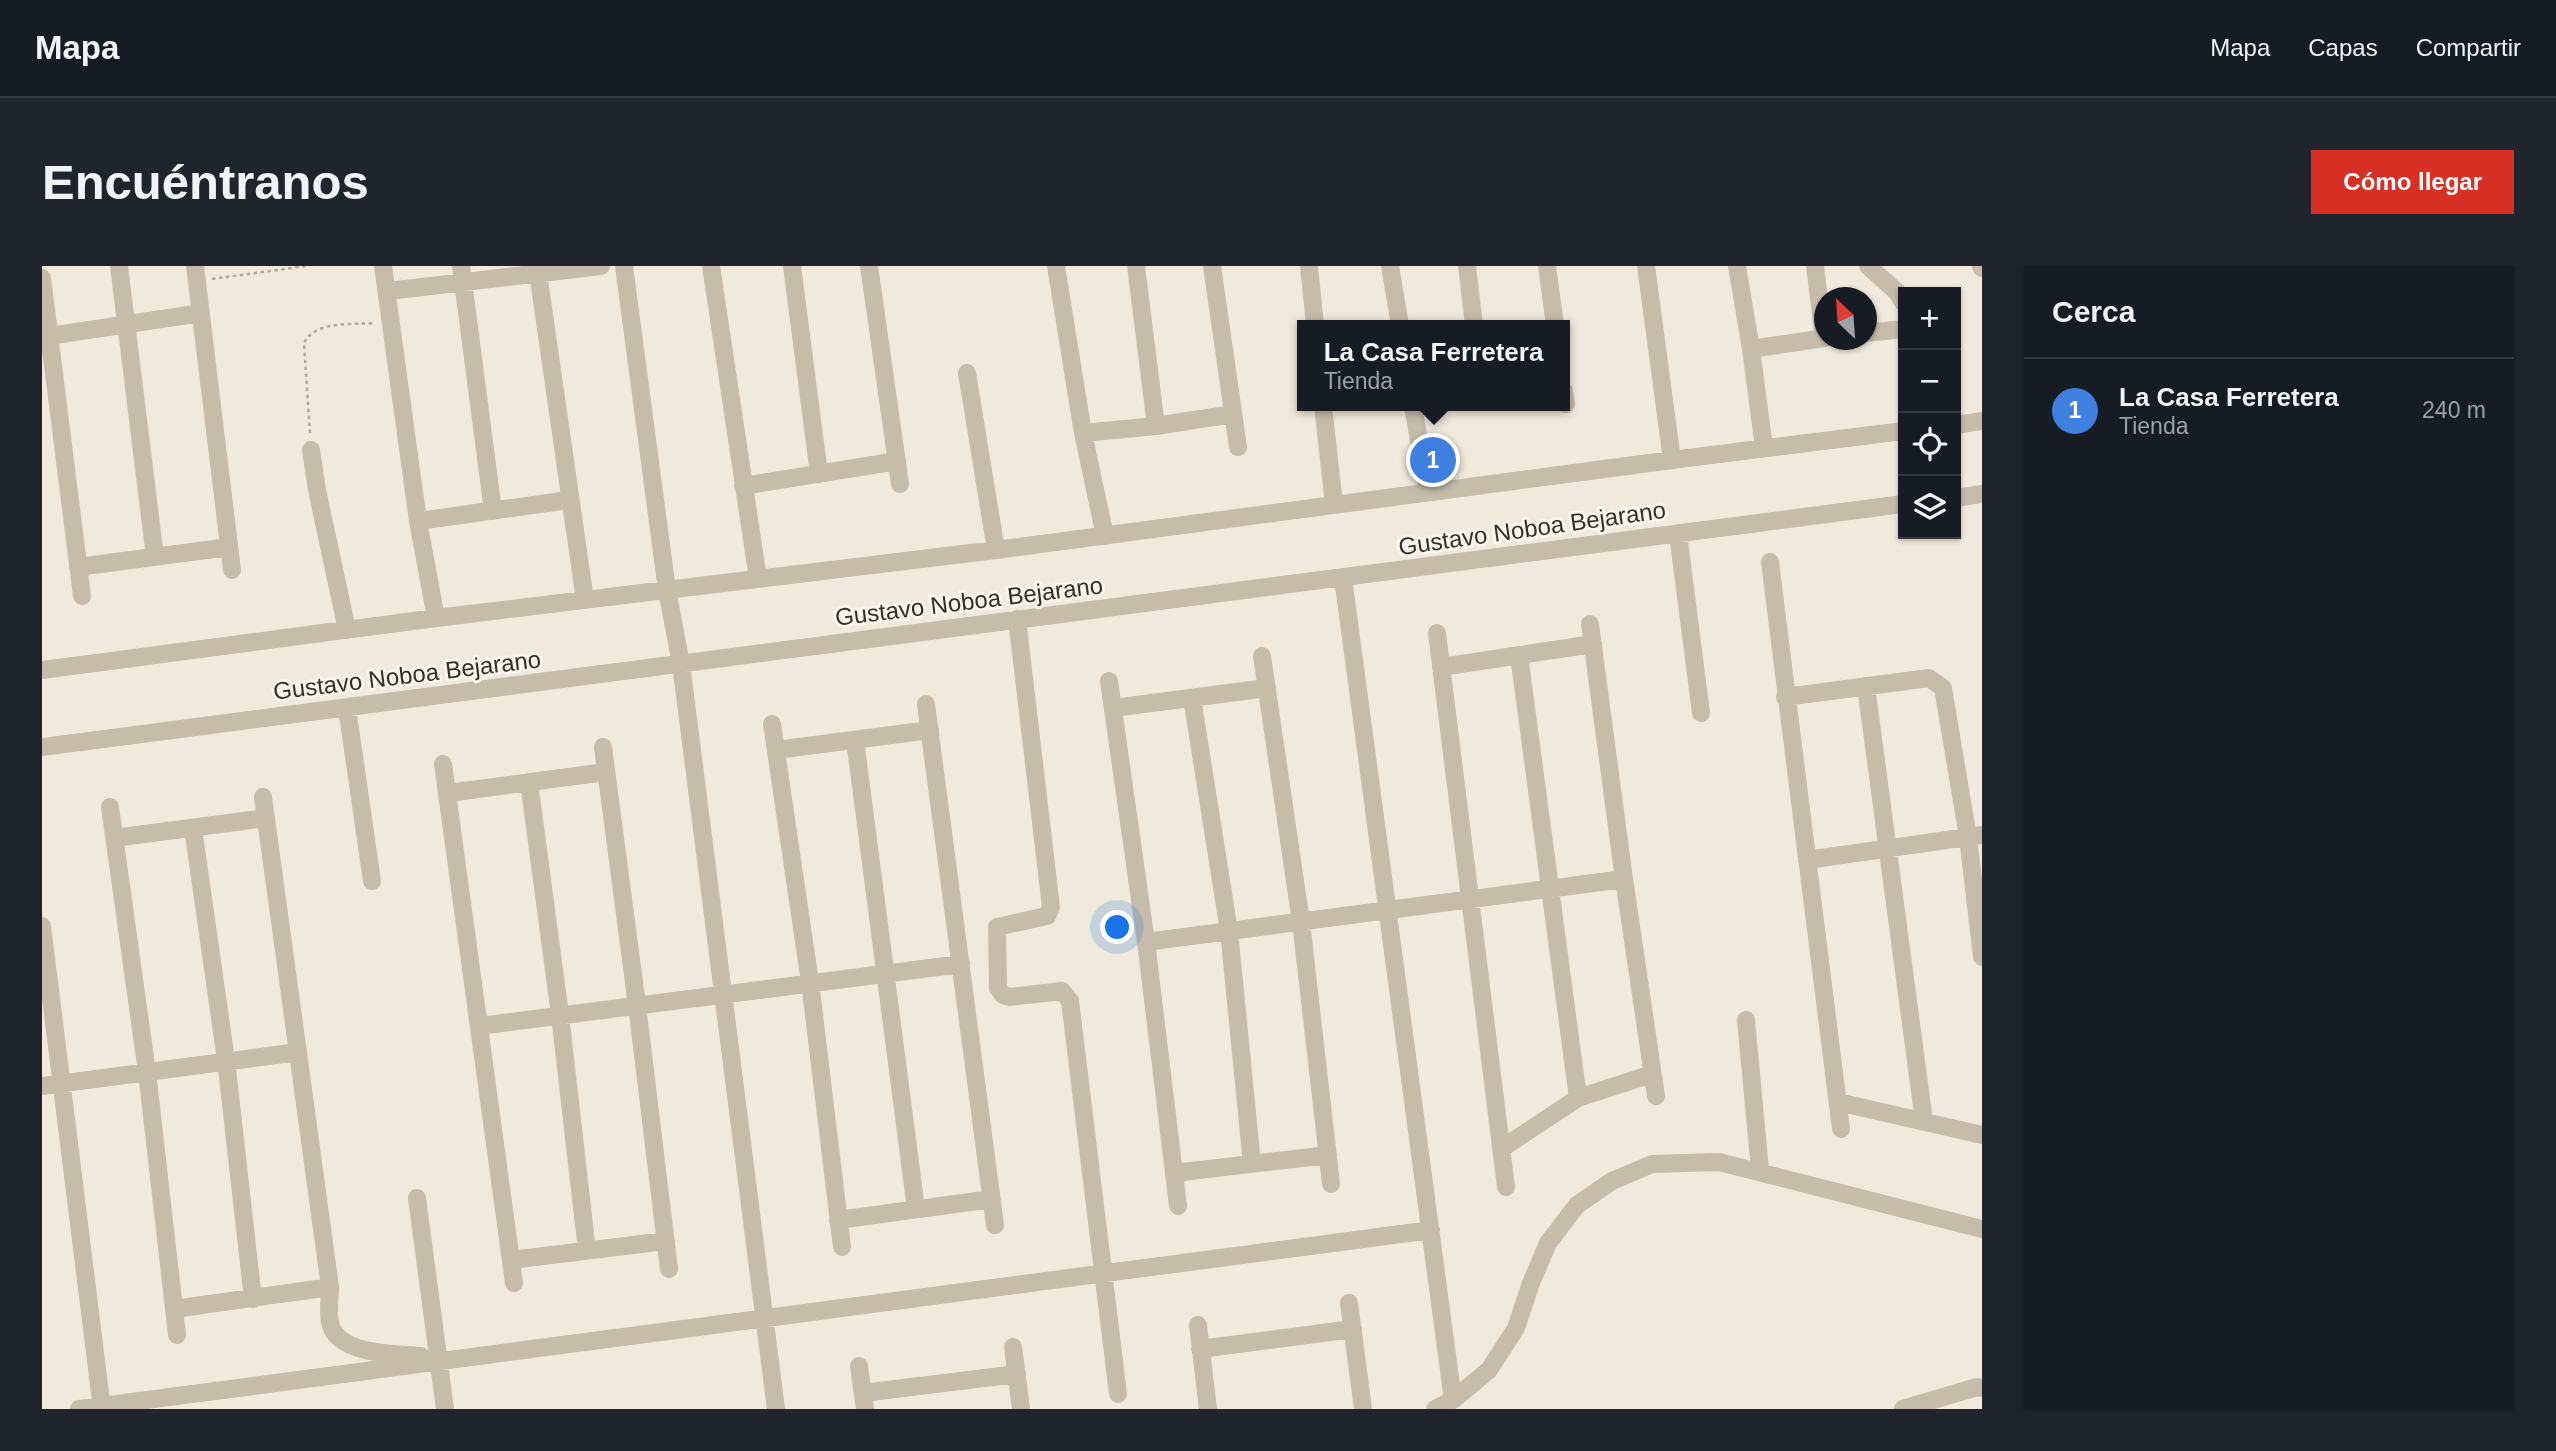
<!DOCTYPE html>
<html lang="es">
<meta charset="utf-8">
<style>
body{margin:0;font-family:Arial,sans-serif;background:#20242c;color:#f1f3f6}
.controls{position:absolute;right:21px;top:21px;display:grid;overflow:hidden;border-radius:0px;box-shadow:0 2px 5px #0004}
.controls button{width:63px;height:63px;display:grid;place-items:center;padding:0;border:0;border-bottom:2px solid #363941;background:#171b24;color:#f1f3f6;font:35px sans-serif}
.compass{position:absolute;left:1772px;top:21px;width:63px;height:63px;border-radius:50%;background:#171b24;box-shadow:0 2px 5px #0004;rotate:335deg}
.you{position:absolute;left:1076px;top:662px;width:24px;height:24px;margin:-18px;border:5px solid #fff;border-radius:50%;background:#1a73e8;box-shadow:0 0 0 10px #1a73e833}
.badge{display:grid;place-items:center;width:46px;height:46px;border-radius:50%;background:#d93025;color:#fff;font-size:23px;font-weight:700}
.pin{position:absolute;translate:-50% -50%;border:4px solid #fff;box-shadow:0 2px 7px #0006}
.popup{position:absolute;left:1255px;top:54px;width:273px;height:91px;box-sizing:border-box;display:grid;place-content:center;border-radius:0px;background:#171b24;filter:drop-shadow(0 2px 5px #0005);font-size:23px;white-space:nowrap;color:#9ea1a6}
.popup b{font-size:26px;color:#f1f3f6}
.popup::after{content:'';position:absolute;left:50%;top:100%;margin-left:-14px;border:14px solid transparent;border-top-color:#171b24}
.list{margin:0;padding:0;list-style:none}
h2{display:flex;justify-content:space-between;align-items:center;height:91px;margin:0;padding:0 28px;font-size:30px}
h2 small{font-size:23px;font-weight:400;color:#9ea1a6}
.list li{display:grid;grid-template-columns:46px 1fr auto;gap:21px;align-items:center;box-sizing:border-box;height:105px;padding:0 28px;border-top:2px solid #363941}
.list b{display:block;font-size:26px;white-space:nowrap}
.list p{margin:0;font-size:23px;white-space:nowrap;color:#9ea1a6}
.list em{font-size:23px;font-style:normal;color:#9ea1a6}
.icon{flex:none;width:38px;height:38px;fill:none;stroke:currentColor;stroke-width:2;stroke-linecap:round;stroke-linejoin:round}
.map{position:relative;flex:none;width:1940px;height:1143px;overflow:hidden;border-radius:0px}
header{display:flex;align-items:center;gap:42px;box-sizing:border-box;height:98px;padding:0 35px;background:#171b24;border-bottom:2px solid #363941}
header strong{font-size:33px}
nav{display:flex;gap:38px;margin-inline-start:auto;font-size:24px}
.intro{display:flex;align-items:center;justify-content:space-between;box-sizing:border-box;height:168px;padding:0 42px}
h1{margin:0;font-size:49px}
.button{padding:18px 32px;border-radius:0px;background:#d93025;color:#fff;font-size:24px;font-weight:700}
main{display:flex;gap:42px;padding:0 42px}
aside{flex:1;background:#171b24;border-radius:0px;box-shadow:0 2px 5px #0004}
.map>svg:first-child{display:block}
</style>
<header>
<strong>Mapa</strong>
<nav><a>Mapa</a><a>Capas</a><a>Compartir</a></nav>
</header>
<div class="intro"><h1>Encuéntranos</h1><a class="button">Cómo llegar</a></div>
<main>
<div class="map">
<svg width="1940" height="1143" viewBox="0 0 1940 1143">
<rect width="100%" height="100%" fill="#f0eadd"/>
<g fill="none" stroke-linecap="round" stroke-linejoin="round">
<!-- path -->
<path stroke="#b2a795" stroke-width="2.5" stroke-dasharray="3.5 3.5" stroke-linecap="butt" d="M170 13 264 0
M268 167 262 77C274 54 310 59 333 57"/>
<!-- minor -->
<path stroke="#c7bcaa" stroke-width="18" d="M77 0 113 291
M153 0 190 304
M341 0 376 255 394 352
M419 0 451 245
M495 0 543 334
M582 0 625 324 639 398 734 1143
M669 0 716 313
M750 0 777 208
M827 0 858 218
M1014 0 1041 167 1063 270
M1094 0 1114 160
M1170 0 1196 181
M1267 0 1273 59
M1348 0 1358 59
M1425 0 1432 59
M1505 0 1513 59
M1604 0 1630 194
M1695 0 1709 83 1722 182
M1773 0 1782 72
M1826 0 1855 26 1861 36
M1939 0 1940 2
M0 12 40 330
M346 25 559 0
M1825 67 1861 63
M0 71 159 47
M1709 83 1783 72
M925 107 954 284
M1522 125 1524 138
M1281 140 1292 238
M1371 140 1386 226
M1914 159 1940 155
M1041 167 1114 160 1191 148
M269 184 275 224 305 364
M701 220 855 195
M1914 232 1940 228
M376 255 527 234
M1636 268 1659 447
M1728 296 1799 863
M36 301 187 281
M1301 312 1411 1134
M975 353 1009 641 1005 650 955 661 956 722 961 729 967 731 1020 725 1028 735 1076 1128
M1548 358 1582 613 1614 830
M1395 367 1464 921
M1477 389 1536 832
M1220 390 1259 656 1289 918
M1399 401 1551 378
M0 404 394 352 954 284 1630 194 1861 165
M1067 415 1104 676 1136 940
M1824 420 1882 855
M1743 431 1887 412 1901 422 1926 571 1940 691
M1150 432 1187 665 1210 898
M884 438 953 959
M305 442 330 615
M1071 442 1225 422
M730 458 768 716 800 981
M813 474 874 943
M0 481 1861 238
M561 481 595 739 627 1003
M734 484 888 464
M401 498 472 1017
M487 516 518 749 545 985
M406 527 564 506
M221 531 288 1021C288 1033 285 1049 289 1060 299 1089 354 1088 379 1090
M68 541 105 806 135 1069
M151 562 184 794 211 1033
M72 572 224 552
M1765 594 1940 569
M0 660 60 1143
M1104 676 1582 613
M1704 754 1718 904
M437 760 919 698
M0 820 256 786
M1796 836 1940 869
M1459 883 1536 832 1610 808
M1132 907 1286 889
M375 932 403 1143
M796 954 950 933
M469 994 624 975
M1307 1037 1321 1143
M132 1043 288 1021
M1156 1059 1166 1143
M971 1081 979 1143
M1158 1083 1311 1063
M817 1100 823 1143
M821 1127 975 1108
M37 1143 1389 964
M1393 1143 1411 1134 1447 1104 1474 1062 1489 1017 1506 977 1535 939 1570 915 1610 898 1677 896 1940 963
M1861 1143 1935 1121 1940 1122"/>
</g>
<g text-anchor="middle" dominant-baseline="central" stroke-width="6" stroke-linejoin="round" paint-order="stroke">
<!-- street labels -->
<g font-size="24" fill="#352f29" stroke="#f8f4e9">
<text transform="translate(1490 262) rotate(-8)">Gustavo Noboa Bejarano</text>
<text transform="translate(927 335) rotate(-7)">Gustavo Noboa Bejarano</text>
<text transform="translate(365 409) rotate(-7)">Gustavo Noboa Bejarano</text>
</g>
</g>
</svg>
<div class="controls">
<button>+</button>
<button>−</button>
<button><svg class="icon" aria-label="locate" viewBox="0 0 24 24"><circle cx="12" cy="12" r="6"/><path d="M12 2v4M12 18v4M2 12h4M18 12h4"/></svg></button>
<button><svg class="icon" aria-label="layers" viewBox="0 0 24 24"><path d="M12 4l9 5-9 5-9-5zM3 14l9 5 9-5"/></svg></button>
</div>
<svg class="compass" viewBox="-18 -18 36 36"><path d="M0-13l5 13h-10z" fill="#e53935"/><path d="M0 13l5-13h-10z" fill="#9ea1a6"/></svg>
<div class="you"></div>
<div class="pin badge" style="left:1391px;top:194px;background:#3f7fe0">1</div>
<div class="popup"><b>La Casa Ferretera</b>Tienda</div>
</div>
<aside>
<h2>Cerca<small></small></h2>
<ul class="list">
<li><span class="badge" style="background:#3f7fe0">1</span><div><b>La Casa Ferretera</b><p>Tienda</p></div><em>240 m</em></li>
</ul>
</aside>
</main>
